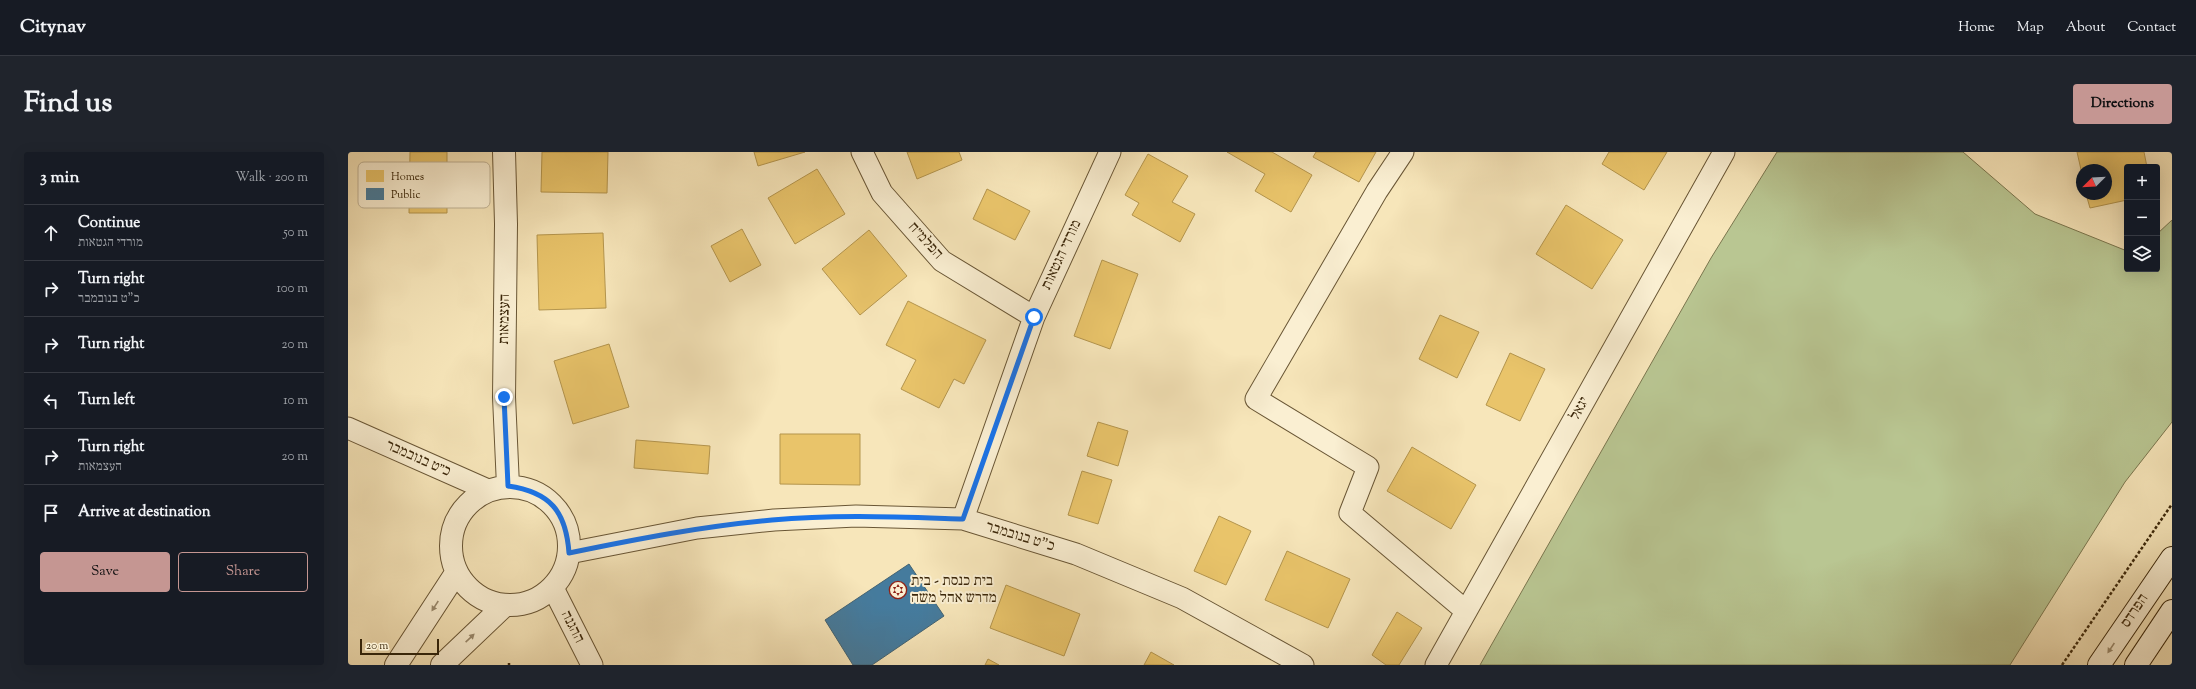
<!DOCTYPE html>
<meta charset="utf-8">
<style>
body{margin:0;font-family:"Sorts Mill Goudy","Frank Ruhl Libre",serif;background:#20242c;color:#f1f3f6}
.controls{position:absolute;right:12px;top:12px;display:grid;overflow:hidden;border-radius:4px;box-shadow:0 4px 16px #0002}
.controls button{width:36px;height:36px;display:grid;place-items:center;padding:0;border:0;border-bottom:1px solid #363941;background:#171b24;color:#f1f3f6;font:20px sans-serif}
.compass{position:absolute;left:1728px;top:12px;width:36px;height:36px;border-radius:50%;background:#171b24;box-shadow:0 4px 16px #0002;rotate:246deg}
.scale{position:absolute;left:12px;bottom:10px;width:79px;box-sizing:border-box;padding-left:4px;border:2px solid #3a2609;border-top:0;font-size:11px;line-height:14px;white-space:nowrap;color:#3a2609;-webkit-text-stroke:3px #faefd2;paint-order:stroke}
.stop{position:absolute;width:12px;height:12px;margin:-9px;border:3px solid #1a73e8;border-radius:50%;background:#fff}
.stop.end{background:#1a73e8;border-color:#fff;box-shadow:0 1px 4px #0008}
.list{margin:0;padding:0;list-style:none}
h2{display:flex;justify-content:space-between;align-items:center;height:52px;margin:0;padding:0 16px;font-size:17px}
h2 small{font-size:13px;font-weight:400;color:#9ea1a6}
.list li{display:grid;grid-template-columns:26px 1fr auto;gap:12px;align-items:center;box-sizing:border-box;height:56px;padding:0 16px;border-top:1px solid #363941}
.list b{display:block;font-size:15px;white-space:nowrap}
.list p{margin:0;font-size:13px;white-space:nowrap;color:#9ea1a6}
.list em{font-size:13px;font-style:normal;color:#9ea1a6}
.actions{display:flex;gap:8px;padding:12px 16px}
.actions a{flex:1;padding:9px 0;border:1px solid #c59692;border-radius:4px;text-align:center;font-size:14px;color:#c59692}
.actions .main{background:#c59692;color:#111}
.icon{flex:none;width:22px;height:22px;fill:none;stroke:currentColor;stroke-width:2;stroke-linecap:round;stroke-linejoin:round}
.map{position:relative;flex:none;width:1824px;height:513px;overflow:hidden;border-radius:4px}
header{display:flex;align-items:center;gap:24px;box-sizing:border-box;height:56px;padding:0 20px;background:#171b24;border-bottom:1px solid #363941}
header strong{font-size:19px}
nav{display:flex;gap:22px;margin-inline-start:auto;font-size:14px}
.intro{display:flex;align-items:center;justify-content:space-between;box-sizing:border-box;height:96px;padding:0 24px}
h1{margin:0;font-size:28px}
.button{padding:10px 18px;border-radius:4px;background:#c59692;color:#111;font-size:14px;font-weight:700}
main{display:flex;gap:24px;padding:0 24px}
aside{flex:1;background:#171b24;border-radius:4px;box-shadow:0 4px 16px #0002}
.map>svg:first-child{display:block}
</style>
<header>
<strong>Citynav</strong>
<nav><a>Home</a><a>Map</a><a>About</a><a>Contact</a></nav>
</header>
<div class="intro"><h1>Find us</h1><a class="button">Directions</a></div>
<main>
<aside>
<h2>3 min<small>Walk · 200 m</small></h2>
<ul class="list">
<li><svg class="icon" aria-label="ahead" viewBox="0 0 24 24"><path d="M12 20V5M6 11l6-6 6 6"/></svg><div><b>Continue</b><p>מורדי הגטאות</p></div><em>50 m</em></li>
<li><svg class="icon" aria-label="right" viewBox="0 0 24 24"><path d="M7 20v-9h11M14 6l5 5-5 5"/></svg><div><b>Turn right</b><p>כ&quot;ט בנובמבר</p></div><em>100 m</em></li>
<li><svg class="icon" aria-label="right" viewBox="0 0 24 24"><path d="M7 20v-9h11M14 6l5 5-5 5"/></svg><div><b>Turn right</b></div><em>20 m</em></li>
<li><svg class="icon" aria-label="left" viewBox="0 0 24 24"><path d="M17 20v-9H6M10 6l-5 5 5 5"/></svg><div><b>Turn left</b></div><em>10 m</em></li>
<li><svg class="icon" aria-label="right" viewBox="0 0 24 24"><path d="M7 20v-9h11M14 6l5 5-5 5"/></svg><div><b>Turn right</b><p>העצמאות</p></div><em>20 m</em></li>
<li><svg class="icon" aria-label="arrive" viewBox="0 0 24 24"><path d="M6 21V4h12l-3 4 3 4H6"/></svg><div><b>Arrive at destination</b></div></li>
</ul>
<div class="actions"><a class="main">Save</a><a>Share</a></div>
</aside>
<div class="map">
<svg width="1824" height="513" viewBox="0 0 1824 513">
<rect width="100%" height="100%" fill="#f7e6ba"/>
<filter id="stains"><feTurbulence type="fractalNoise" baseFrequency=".005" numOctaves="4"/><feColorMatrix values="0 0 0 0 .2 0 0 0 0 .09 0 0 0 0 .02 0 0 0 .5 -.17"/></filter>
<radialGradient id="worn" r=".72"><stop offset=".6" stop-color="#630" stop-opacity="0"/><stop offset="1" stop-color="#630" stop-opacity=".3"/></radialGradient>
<!-- green -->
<path fill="#b9c692" stroke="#7a764e" d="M1429 0H1615L1687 62 1779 99V117H1809V82L1824 68V270L1777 330 1662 513H1132L1363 106Z"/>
<!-- homes -->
<path fill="#e9c46a" stroke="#b4954d" d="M62 0H99V61H61Z
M194 0H260L259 41 193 40Z
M406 0H457L410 14Z
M559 0H611L614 8 569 27Z
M879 0H924L964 23 943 60 907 39 917 22Z
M968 0H1028L1011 30 965 5Z
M1261 0H1319L1296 38 1254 12Z
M1729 0H1796L1799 15H1779V48L1742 56 1738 42H1758V18H1734V22Z
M800 2 840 24 824 50 847 62 832 90 784 63 791 51 777 43Z
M469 17 497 62 447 92 420 46Z
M639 37 682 59 667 88 625 67Z
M1218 53 1275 88 1244 137 1188 102Z
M394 77 413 113 382 130 363 94Z
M521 78 559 124 512 163 474 117Z
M255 81 258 156 191 158 189 83Z
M754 108 790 122 762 197 726 184Z
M560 149 638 188 616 232 606 227 591 256 553 237 568 208 538 193Z
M1092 163 1131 180 1109 226 1071 207Z
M261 192 281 255 225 272 206 209Z
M1162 201 1197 217 1172 269 1138 253Z
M750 270 780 279 770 314 739 304Z
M432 282H512V333L432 332Z
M288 288 362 294 360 322 286 316Z
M1064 295 1128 333 1103 377 1039 339Z
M734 319 764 328 750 372 720 363Z
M871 364 903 379 878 433 846 419Z
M939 399 1002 427 980 476 917 448Z
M658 433 732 462 716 504 642 476Z
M1049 460 1074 476 1051 513H1038L1024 503Z
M803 500 826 513H796Z
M640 507 651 513H637Z"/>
<!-- public -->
<path fill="#457b9d" stroke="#426271" d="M561 412 596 464 524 513H505L477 468Z"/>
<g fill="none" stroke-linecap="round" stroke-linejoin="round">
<defs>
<path id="minor" d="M514 0 534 41 594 109 686 165
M1055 0 1029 39 908 247 1020 315 1002 361 1118 459
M0 276 140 338
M615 367 686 165 762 0
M221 401 349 376 426 368 508 364 615 367 728 402 834 446 955 513
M205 436 244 513
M1088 513 1376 0"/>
<path id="tertiary" d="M156 0 158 72 156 245 160 334
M103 394a59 59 0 1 1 118 0a59 59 0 1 1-118 0Z
M48 513 108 421
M94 513 156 454"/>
<path id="secondary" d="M1751 513 1824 406
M1788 513 1824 459"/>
</defs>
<!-- minor casing -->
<use href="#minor" stroke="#695635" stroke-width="23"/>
<!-- tertiary casing -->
<use href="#tertiary" stroke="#695635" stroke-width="24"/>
<!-- secondary casing -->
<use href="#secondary" stroke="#3a2609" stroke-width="24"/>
<!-- path -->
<path stroke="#3a2609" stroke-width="2.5" stroke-dasharray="3 2" stroke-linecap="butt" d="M161 513V511
M1714 513 1824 352"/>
<!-- minor -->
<use href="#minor" stroke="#faefd2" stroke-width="21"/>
<!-- tertiary -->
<use href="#tertiary" stroke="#faefd2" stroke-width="22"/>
<!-- secondary -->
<use href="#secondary" stroke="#faefd2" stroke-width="22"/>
</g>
<!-- one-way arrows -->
<defs><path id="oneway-solid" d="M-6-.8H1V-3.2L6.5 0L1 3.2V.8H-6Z"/></defs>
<g fill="#9a8a6e">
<use href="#oneway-solid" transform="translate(87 454) rotate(123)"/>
<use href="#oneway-solid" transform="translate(122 486) rotate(-43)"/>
<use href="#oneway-solid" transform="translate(1763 496) rotate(124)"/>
</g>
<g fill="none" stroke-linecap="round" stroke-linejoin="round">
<!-- route -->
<path stroke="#1a73e8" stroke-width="5" d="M156 245 160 334C202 340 218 359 221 401 289 387 356 374 424 368 488 362 552 365 615 367L686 165"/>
</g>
<!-- icons -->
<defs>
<symbol id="synagogue-ring" viewBox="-11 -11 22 22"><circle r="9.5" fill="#faefd2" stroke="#8f2418" stroke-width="1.5"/><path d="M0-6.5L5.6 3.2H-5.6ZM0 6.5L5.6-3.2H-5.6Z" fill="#8f2418"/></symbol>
</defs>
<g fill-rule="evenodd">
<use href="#synagogue-ring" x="540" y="428" width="20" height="20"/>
</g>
<g text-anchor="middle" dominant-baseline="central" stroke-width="4" stroke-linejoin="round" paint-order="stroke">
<!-- street labels -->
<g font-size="15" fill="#3a2609" stroke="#faefd2">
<text transform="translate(577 89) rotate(48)">הפלמ״ח</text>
<text transform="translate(714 103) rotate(-65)">מורדי הגטאות</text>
<text transform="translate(157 167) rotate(-89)">העצמאות</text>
<text transform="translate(1232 257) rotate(-61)">יגאל</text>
<text transform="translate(70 307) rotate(24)">כ״ט בנובמבר</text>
<text transform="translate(672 385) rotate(17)">כ"ט בנובמבר</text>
<text transform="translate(1787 459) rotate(-56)">הפרדס</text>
<text transform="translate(224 475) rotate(63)">ההגנה</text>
</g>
<!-- poi labels -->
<g font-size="15" fill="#3a2609" stroke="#faefd2" text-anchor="start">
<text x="563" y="429">בית כנסת - בית<tspan x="563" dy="17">מדרש אהל משה</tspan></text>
</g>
</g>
<!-- legend -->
<rect x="10" y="10" width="132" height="46" rx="6" fill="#faefd2" stroke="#c0b396" stroke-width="1"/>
<rect x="18" y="18" width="18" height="12" fill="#e9c46a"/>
<rect x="18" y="36" width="18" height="12" fill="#457b9d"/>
<g font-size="11" fill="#3a2609">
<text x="43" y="28">Homes</text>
<text x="43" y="46">Public</text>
</g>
<rect width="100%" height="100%" filter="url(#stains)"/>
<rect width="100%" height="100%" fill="url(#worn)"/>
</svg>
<div class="controls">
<button>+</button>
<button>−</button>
<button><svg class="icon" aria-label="layers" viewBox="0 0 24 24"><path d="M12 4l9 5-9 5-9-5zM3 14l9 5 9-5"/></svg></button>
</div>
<svg class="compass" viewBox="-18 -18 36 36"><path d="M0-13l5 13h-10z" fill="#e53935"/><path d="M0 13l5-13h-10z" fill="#9ea1a6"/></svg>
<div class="scale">20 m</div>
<div class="stop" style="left:686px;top:165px"></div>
<div class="stop end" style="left:156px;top:245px"></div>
</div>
</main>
